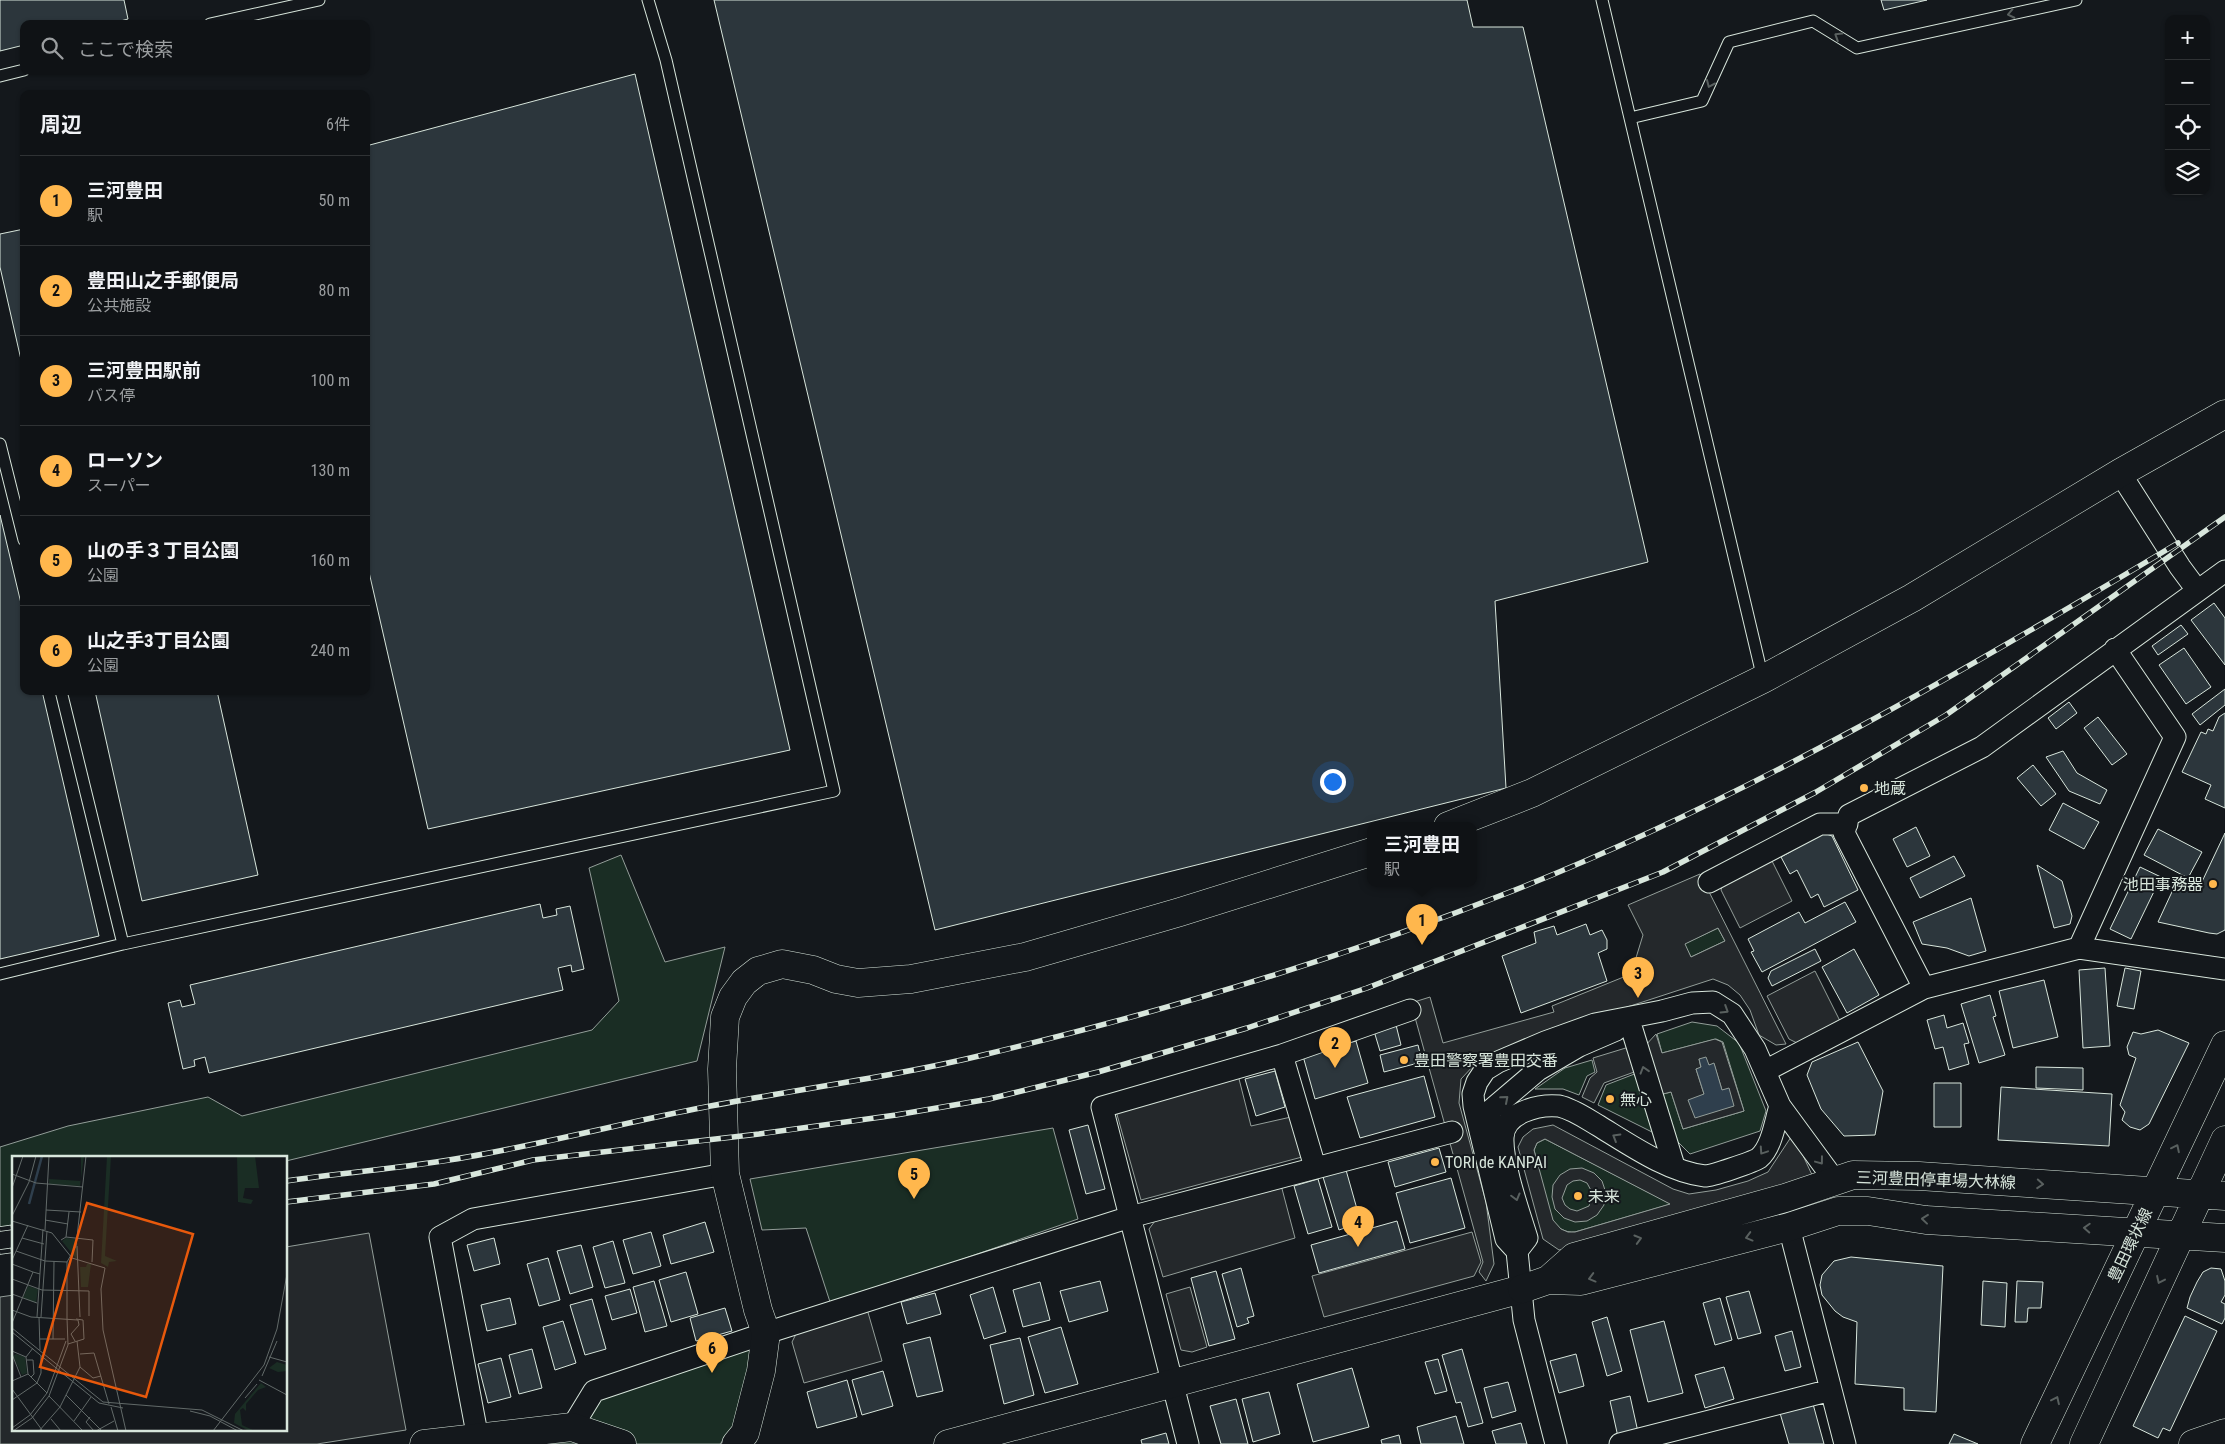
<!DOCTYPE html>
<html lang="ja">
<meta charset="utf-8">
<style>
body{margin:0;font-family:"Roboto Condensed","Noto Sans JP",sans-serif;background:#181b1e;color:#f1f3f6}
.controls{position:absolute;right:15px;top:15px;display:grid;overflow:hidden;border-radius:10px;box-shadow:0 1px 4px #0004}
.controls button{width:45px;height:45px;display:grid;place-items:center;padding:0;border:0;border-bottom:1px solid #2f3234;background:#0f1215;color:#f1f3f6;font:25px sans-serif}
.you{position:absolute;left:1332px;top:781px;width:18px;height:18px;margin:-12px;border:4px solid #fff;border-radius:50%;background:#1a73e8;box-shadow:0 0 0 8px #1a73e833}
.badge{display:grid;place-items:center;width:32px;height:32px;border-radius:50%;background:#ffb74d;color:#111;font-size:16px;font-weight:700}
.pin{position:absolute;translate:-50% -41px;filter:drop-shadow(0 1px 2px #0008)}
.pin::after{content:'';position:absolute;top:26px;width:18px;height:15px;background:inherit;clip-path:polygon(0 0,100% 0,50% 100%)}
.popup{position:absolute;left:1367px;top:822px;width:110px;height:65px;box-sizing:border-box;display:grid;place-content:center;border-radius:10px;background:#0f1215;filter:drop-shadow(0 1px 4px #0005);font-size:16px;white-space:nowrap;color:#9b9ea0}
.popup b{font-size:19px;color:#f1f3f6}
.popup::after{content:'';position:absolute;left:50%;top:100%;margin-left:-10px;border:10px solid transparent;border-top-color:#0f1215}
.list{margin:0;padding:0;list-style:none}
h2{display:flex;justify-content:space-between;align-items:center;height:65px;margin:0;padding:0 20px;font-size:21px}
h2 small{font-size:16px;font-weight:400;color:#9b9ea0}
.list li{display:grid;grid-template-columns:32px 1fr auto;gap:15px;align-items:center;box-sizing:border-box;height:90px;padding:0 20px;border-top:1px solid #2f3234}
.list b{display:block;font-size:19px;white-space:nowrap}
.list p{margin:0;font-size:16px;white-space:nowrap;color:#9b9ea0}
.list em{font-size:16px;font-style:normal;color:#9b9ea0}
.icon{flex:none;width:28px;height:28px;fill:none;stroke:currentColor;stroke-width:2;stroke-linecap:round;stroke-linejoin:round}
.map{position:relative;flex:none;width:2225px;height:1444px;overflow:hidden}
.search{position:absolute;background:#0f1215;box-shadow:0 1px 4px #0004;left:20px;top:20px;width:350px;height:55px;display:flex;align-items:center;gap:12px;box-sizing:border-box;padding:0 18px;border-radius:10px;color:#9b9ea0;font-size:19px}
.panel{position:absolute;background:#0f1215;box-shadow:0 1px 4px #0004;left:20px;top:90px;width:350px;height:605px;border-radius:10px}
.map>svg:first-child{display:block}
</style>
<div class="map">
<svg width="2225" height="1444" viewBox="0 0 2225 1444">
<rect width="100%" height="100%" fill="#14181c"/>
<!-- green -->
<path fill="#1a2d24" stroke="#939e99" d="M621 855 665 962 725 947 697 1061 286 1161V1158H14V1227L0 1230V1147L68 1126 208 1097 242 1116 592 1030 619 1001 589 868Z
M1718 928 1725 941 1691 957 1684 944Z
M1692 1022 1717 1026 1739 1043 1766 1111 1760 1131 1690 1154 1673 1137 1659 1095 1671 1092 1683 1129 1744 1111 1723 1042 1716 1039 1662 1053 1657 1034Z
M1592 1060 1595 1072 1587 1076 1579 1095 1563 1089H1535L1565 1068Z
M1637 1073 1654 1133 1598 1105 1606 1085Z
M1053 1128 1078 1219 831 1305 806 1228 762 1230 750 1179Z
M1545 1139 1671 1204 1575 1232C1565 1233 1557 1228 1552 1219 1545 1203 1539 1169 1534 1150L1537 1143Z
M753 1347 736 1425 720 1444H489L572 1435 601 1399Z"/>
<!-- parking -->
<path fill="#24282b" stroke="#939e99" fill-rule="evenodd" d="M1771 859 1792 901 1740 928 1721 890 1723 883Z
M1700 874 1786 1044 1776 1045 1759 1035 1750 1010 1740 995 1728 985 1713 979 1618 1010 1476 1063 1461 1079 1459 1103 1486 1202 1494 1264 1486 1281 1479 1272 1483 1262 1411 1003 1430 997 1443 1043 1554 1012 1552 1006 1631 974 1643 935 1628 905ZM1718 928 1725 941 1691 957 1685 944Z
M1815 971 1840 1021 1797 1043 1789 1039 1767 996Z
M1656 1034 1662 1053 1715 1039 1722 1042 1744 1111 1683 1129 1671 1092 1659 1095 1644 1047ZM1699 1059 1709 1065 1714 1064 1722 1090 1704 1094 1696 1069 1701 1068Z
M1629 1047 1637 1071 1604 1083 1594 1103 1582 1097 1590 1078 1597 1072 1593 1058Z
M1238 1075 1251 1126 1291 1117 1302 1157 1141 1200 1116 1111Z
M1553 1125 1673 1189 1689 1194 1716 1190 1748 1181 1768 1172 1793 1134 1813 1177 1578 1247 1559 1250 1543 1239 1518 1147 1523 1137 1533 1129ZM1545 1139 1670 1204 1575 1232H1568L1561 1229 1553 1220 1534 1150 1537 1143Z
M1582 1168 1594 1173 1602 1181 1606 1193 1604 1205 1597 1215 1587 1221 1575 1222 1564 1218 1555 1209 1552 1197 1553 1185 1560 1175 1570 1169ZM1580 1180 1587 1183 1593 1194 1589 1206 1577 1211 1570 1209 1565 1205 1562 1198 1567 1185 1573 1181Z
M1281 1185 1295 1238 1163 1277 1149 1229 1155 1221Z
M1472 1232 1481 1262 1474 1276 1324 1317 1312 1276Z
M369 1233 406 1430 317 1444H0V1297L14 1295V1430H286V1247Z
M1190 1287 1207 1347 1192 1352 1181 1350 1166 1294Z
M867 1309 882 1361 804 1383 792 1342 797 1332Z"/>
<!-- water -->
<path fill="#2f3f4d" stroke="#939e99" d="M1706 1057 1709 1065 1714 1063 1722 1090 1729 1088 1734 1106 1695 1118 1688 1100 1704 1094 1696 1069 1701 1067 1699 1059Z"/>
<!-- building -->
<path fill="#2c363c" stroke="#d8e6dc" d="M0 0H124L128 19 109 24H24V45L0 51Z
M714 0H1467L1473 27H1523L1648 562 1495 601 1506 788 935 930Z
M1881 0H1927L1884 10Z
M635 74 790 750 428 829 366 559V146Z
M24 229V373L0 267V234Z
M0 515 24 616V691H42L99 936 0 959Z
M2214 603 2225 618V665L2191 620Z
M2181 625 2188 634 2158 655 2152 646Z
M2184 648 2211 687 2186 704 2159 665Z
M2225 689V705L2200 725 2192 714Z
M95 691H217L258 875 142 901Z
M2069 702 2077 713 2056 729 2048 718Z
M2225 713V808L2205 799 2211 785 2182 772 2201 732 2206 734 2208 729 2213 731 2219 717Z
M2098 717 2127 754 2112 765 2084 728Z
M2063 751 2077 773 2107 790 2100 804 2069 791 2046 757Z
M2033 765 2056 794 2041 806 2017 778Z
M2063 803 2099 822 2084 849 2049 830Z
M1916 827 1930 856 1907 867 1893 839Z
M2158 829 2202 852 2188 878 2144 855Z
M1824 833 1832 836 1858 890 1824 907 1818 894 1811 898 1797 870 1790 874 1781 857Z
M2225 833V930L2217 934 2209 933 2158 922 2177 881 2194 890 2199 888Z
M1954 856 1965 876 1920 898 1910 878Z
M2037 865 2062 881 2072 916 2070 924 2054 928Z
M2140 867 2161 877 2131 939 2110 929Z
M1971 898 1986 951 1969 956 1947 948 1922 944 1913 922Z
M1845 902 1856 922 1762 972 1751 952 1754 951 1748 939 1799 912 1805 923Z
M540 904 543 918 557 915 556 909 570 906 584 969 572 972 571 965 558 968 563 990 209 1073 205 1057 194 1060 195 1066 183 1069 168 1003 180 1000 182 1007 195 1004 190 985Z
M1586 924 1590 935 1602 930 1607 940V949L1598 953 1607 981 1521 1013 1502 956 1536 943 1534 932 1554 926 1557 935Z
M1815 949 1821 961 1772 986 1768 978 1771 971Z
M1854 949 1879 995 1847 1013 1822 967Z
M2105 968 2110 1046 2083 1048 2079 970Z
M2125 968 2141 971 2134 1009 2117 1006Z
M2044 980 2058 1037 2013 1048 1999 991Z
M1990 995 1996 1016 1993 1017 2005 1055 1979 1063 1961 1004Z
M1944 1015 1947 1028 1963 1023 1969 1043 1964 1044 1969 1064 1949 1070 1943 1047 1935 1049 1927 1020Z
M1396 1025 1401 1045 1380 1051 1374 1031Z
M2158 1030 2189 1043 2149 1124 2140 1130 2130 1127 2122 1120 2125 1112 2120 1105 2136 1058 2129 1055 2127 1047 2133 1032 2141 1034Z
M1356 1041 1368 1083 1315 1099 1303 1056Z
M1858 1042 1883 1091 1875 1135 1844 1136 1821 1109 1807 1075 1812 1062Z
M1418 1045 1422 1062 1384 1072 1380 1055Z
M2036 1067 2083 1068V1090L2036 1088Z
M1275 1071 1285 1107 1256 1116 1245 1079Z
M1424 1076 1435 1117 1360 1138 1347 1097Z
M1934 1083H1961V1127H1934Z
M2001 1087 2112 1094 2109 1146 1998 1140Z
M1088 1125 1105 1189 1086 1194 1069 1130Z
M1439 1148 1446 1172 1395 1187 1388 1162Z
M1346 1170 1357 1209 1352 1211 1356 1224 1339 1230 1323 1177Z
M1451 1178 1465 1228 1410 1243 1396 1193Z
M1318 1179 1332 1227 1308 1234 1294 1186Z
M1397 1221 1405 1249 1319 1273 1311 1245Z
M705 1222 714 1252 671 1264 663 1235Z
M651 1232 661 1266 633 1274 623 1240Z
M494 1238 500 1264 474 1271 467 1245Z
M613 1241 625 1283 605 1288 593 1247Z
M581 1245 593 1287 570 1294 557 1251Z
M1851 1257 1943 1266 1936 1412 1904 1410V1388L1855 1384 1857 1322 1843 1317 1835 1311 1822 1295 1820 1285 1822 1275 1834 1261Z
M548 1258 560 1300 539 1306 527 1264Z
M1241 1268 1254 1316 1247 1318 1249 1323 1237 1327 1222 1274Z
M2211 1268 2221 1269 2225 1281V1295L2221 1302 2225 1304V1318L2222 1324 2187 1308 2190 1297 2197 1282 2203 1272Z
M1216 1271 1235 1339 1209 1346 1191 1278Z
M686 1272 698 1314 671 1322 659 1280Z
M654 1281 667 1326 645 1332 633 1287Z
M1100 1281 1108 1311 1069 1322 1060 1291Z
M1983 1281 2007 1283 2005 1327 1981 1325Z
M2017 1281 2043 1282 2041 1308H2028L2027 1322H2015Z
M1040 1282 1050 1320 1023 1327 1013 1290Z
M993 1287 1006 1332 984 1339 970 1295Z
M630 1289 637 1313 612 1320 605 1296Z
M1749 1291 1761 1333 1738 1339 1726 1297Z
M935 1293 941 1314 907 1324 901 1302Z
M510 1298 516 1324 487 1331 481 1305Z
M1720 1298 1732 1340 1715 1345 1703 1303Z
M592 1299 606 1349 585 1355 570 1305Z
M725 1308 732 1331 696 1341 690 1318Z
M2185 1316 2217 1331 2170 1431 2163 1428 2158 1438 2133 1426Z
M1607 1317 1622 1371 1607 1376 1592 1322Z
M563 1321 576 1363 555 1370 543 1327Z
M1664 1321 1683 1393 1648 1402 1630 1330Z
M1061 1327 1078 1384 1045 1393 1028 1337Z
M1792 1331 1801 1367 1785 1371 1775 1336Z
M930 1337 943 1391 917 1397 903 1344Z
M1020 1338 1034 1395 1004 1404 990 1345Z
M532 1349 542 1388 519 1394 509 1355Z
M1462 1349 1483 1423 1468 1427 1461 1402 1456 1403 1442 1355Z
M1576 1354 1584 1386 1559 1393 1550 1361Z
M501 1358 511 1397 488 1403 478 1364Z
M1438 1359 1447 1391 1435 1394 1425 1362Z
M1724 1367 1734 1399 1705 1408 1695 1375Z
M1352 1368 1369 1427 1313 1442 1297 1384Z
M883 1371 893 1406 862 1415 852 1380Z
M847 1380 857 1417 817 1428 807 1392Z
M1508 1382 1516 1411 1492 1418 1484 1388Z
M1269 1392 1280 1434 1253 1442 1242 1399Z
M1630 1396 1638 1432 1618 1437 1610 1401Z
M1236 1399 1248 1444H1221L1210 1406Z
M1813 1404 1824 1444H1789L1780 1413Z
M1456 1416 1464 1444H1421L1417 1427Z
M1521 1423 1527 1444H1496L1492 1431Z
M1166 1433 1169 1444H1142L1141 1440Z
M1954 1434 1978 1444H1949Z
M1399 1435 1401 1444H1382L1381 1440Z"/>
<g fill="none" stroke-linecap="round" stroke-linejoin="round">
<defs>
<path id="service" d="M1602 0 1763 679
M210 24 319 0
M0 76 24 70
M1630 118 1702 101 1729 42 1813 21 1857 48 2076 0
M0 444 24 540
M61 691 123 944
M0 974 123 944 834 791 666 60 648 0"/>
<path id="minor" d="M2120 473 2180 567 2197 590
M1709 882 1820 824H1847
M2079 948 2175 737 2115 649
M1924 988 1844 833 1849 815 1982 747 2225 571
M1630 1023 1674 1166
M1282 1055 1315 1167
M1765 1071 1924 988 2079 948 2225 969
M1483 1140 1491 1110 1538 1070 1579 1046 1616 1030
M1789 1227 1845 1444
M1517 1251 1527 1238C1519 1212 1502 1164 1503 1138 1503 1113 1538 1104 1559 1106 1573 1109 1587 1119 1599 1126 1630 1145 1669 1172 1705 1176 1712 1176 1753 1162 1759 1158 1772 1147 1775 1122 1780 1106
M572 1427 594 1391 766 1333 1130 1217 1452 1132
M479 1444 440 1237 473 1219 725 1174
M1188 1444 1102 1107 1282 1055 1410 1010
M1556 1444 1524 1320 1517 1251 1506 1239 1474 1106 1473 1094 1477 1082 1485 1070 1498 1062 1545 1042 1595 1024 1662 1011 1692 1003 1713 1002 1732 1014 1755 1049 1780 1106 1835 1181
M1620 1444 1831 1390"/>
<path id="tertiary" d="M1448 826 1532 793 1763 679 1912 598 2120 473 2225 414
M424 1444 572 1427 622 1444
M736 1444 745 1433 761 1371 766 1333 758 1310 725 1174 722 1069 725 1017 733 997 744 982 758 971 782 964 813 970 836 979 858 983 911 979 1025 957 1180 912 1371 852
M948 1444 1522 1289
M2193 1444 2225 1433"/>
<path id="secondary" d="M1548 1280 1574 1257 1785 1198 1853 1175 1919 1176 2225 1196
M1522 1289 1548 1280 1581 1281 1789 1227 1838 1211H1868L1926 1220 2225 1238
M2035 1444 2225 1045
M2084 1444 2225 1140"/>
</defs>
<!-- service casing -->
<use href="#service" stroke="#d8e6dc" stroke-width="13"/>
<!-- minor casing -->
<use href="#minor" stroke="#d8e6dc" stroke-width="23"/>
<!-- tertiary casing -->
<use href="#tertiary" stroke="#d8e6dc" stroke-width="29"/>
<!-- secondary casing -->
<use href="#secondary" stroke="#d8e6dc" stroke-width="29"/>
<!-- service -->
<use href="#service" stroke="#14181c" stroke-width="11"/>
<!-- minor -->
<use href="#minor" stroke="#14181c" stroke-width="21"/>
<!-- tertiary -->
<use href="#tertiary" stroke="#14181c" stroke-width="28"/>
<!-- secondary -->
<use href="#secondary" stroke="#14181c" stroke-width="28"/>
<defs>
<path id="rail" d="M286 1181C346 1172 407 1168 467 1157 543 1144 619 1124 695 1109 791 1090 888 1078 983 1055 1163 1012 1343 958 1515 890 1747 798 1964 671 2178 543
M286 1202 434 1184 533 1160 759 1134 896 1115 989 1099 1098 1072 1247 1028 1367 988 1663 872 1816 792 1946 715 2225 517
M0 1229 14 1227
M0 1252 14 1250"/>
</defs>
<!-- rail casing -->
<use href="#rail" stroke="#d8e6dc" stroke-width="5.5"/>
<!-- rail -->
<use href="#rail" stroke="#14181c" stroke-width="4" stroke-dasharray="11" stroke-linecap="butt"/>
</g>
<!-- one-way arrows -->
<defs><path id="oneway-chevron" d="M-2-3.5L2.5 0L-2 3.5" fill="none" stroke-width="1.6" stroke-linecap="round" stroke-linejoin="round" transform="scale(1.25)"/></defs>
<g stroke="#59605f">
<use href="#oneway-chevron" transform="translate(2011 14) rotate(168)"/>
<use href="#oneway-chevron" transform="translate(1838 36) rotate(-148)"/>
<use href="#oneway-chevron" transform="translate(1710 84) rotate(114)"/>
<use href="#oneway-chevron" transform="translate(1725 1010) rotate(32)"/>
<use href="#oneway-chevron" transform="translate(1644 1070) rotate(-107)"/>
<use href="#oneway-chevron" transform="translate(1505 1099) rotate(-41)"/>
<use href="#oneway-chevron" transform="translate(1616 1137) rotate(-149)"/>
<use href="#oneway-chevron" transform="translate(2176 1148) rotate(-64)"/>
<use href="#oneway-chevron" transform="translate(1763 1151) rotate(124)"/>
<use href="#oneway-chevron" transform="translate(1820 1161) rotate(53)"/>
<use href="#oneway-chevron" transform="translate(2040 1184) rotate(4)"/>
<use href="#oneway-chevron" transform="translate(1516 1197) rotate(75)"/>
<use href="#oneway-chevron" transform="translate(1925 1219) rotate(-174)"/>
<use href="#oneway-chevron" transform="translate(2087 1228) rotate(-177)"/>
<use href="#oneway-chevron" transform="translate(1749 1237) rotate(165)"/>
<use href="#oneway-chevron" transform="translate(1638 1239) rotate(-16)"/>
<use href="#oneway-chevron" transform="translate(1592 1278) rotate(165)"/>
<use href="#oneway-chevron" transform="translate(2160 1280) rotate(115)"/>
<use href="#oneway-chevron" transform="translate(2056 1400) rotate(-65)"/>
</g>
<!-- markers -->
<g fill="#ffb74d" stroke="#14181c" stroke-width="2">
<circle cx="1864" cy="788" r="5"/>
<circle cx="2213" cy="884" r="5"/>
<circle cx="1404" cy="1060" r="5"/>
<circle cx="1610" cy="1099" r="5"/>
<circle cx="1435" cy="1162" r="5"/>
<circle cx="1578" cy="1196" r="5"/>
</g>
<g text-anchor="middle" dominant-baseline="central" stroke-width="4" stroke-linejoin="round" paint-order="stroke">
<!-- poi labels -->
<g font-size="16" fill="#d8e6dc" stroke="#14181c" text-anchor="start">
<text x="1874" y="788">地蔵</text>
<text x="2203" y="884" text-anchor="end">池田事務器</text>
<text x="1414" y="1060">豊田警察署豊田交番</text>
<text x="1620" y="1099">無心</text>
<text x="1445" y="1162">TORI de KANPAI</text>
<text x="1588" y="1196">未来</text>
</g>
<!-- street labels -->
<g font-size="16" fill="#d8e6dc" stroke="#14181c">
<text transform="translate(1936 1180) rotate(2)">三河豊田停車場大林線</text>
<text transform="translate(2130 1245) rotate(-64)">豊田環状線</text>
</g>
</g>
<!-- overview -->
<g transform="translate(12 1156)">
<rect width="275" height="275" fill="#14181c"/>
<path d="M69 0H72L68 30 37 28V23L69 25ZM95 0H99L93 100 105 105 97 106 96 111 89 107ZM225 0H243L247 32H233L231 42 241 44 239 48 226 46ZM54 82 65 83 66 105 50 85ZM75 108H79L76 131H69L68 111H74ZM16 130 26 133 24 147 11 142ZM4 198 13 201 15 217 10 219 1 200ZM265 206 275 209V215L266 216 257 212ZM249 227 254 231 246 234 234 248V255L231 252 228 254 230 269 243 275H237L222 267 223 258Z" fill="#1a2d24"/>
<path fill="none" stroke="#2f3f4d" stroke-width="2.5" d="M17 48 30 0"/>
<path fill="none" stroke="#626a69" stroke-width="1" d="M0 18 24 27 71 31M0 32 11 0M34 54 69 56M0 60 17 26 24 0M33 64 56 68M0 65 40 77 60 102 93 112 89 133 91 174 114 275M33 74 37 0M54 81 57 56M10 82 32 88M49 84 54 81 81 84 80 106M65 90 68 161M4 95 33 105 55 106M0 104 16 69M0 108 21 116M0 123 30 134 77 135V160M0 138 25 147M0 154 19 161 66 164 67 169 59 178 63 185M25 161 31 73M27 161 28 194M29 161 35 75M55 162V106L64 90 74 0M0 167 21 116 28 118M0 172 91 246 190 254 232 275M0 176 87 247 111 252M28 183H53M41 183 42 105M56 188 72 183 71 164 64 163M21 192 14 201 16 218 35 237M0 195 14 201M0 198 9 221M68 198 82 197 97 248M257 201 275 206M15 204H21L22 218 19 221M68 211 81 222 89 220M250 220 265 185M247 224 275 239M0 225 16 218M0 233 30 274M54 239 90 275M37 240 71 275M233 242 245 228M0 244 25 227 29 217V200M99 251 106 275M178 255 198 260 226 275M78 261 74 266 82 275M39 263 49 275M62 265 79 241M0 272 18 259 35 237 54 185M1 275 20 262 37 240 56 189 55 162M27 275 48 251 68 211 65 185M84 275 102 265M201 275 252 209 265 173 275 118"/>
<path fill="#e8590c" fill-opacity="0.15" stroke="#e8590c" stroke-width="2.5" d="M75 47 181 78 134 241 28 211Z"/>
<rect width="275" height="275" fill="none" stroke="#d8e6dc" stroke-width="2.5"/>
</g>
</svg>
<div class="controls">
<button>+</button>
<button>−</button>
<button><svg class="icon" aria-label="locate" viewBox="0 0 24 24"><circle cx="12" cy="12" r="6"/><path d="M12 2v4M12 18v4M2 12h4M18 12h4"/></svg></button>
<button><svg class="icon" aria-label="layers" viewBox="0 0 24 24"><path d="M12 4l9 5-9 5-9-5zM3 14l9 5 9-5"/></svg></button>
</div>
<div class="you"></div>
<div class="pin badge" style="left:1422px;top:945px">1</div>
<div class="popup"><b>三河豊田</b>駅</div>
<div class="pin badge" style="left:1335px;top:1068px">2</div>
<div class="pin badge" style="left:1638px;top:998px">3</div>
<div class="pin badge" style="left:1358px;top:1247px">4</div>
<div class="pin badge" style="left:914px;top:1199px">5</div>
<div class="pin badge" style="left:712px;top:1373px">6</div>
<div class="search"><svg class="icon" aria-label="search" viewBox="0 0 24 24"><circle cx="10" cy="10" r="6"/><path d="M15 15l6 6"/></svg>ここで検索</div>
<section class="panel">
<h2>周辺<small>6件</small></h2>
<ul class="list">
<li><span class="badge">1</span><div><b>三河豊田</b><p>駅</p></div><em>50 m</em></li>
<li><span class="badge">2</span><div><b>豊田山之手郵便局</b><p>公共施設</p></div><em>80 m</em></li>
<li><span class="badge">3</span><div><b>三河豊田駅前</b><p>バス停</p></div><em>100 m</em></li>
<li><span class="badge">4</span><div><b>ローソン</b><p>スーパー</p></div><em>130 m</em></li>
<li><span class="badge">5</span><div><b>山の手３丁目公園</b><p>公園</p></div><em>160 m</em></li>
<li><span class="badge">6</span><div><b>山之手3丁目公園</b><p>公園</p></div><em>240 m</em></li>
</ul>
</section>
</div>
